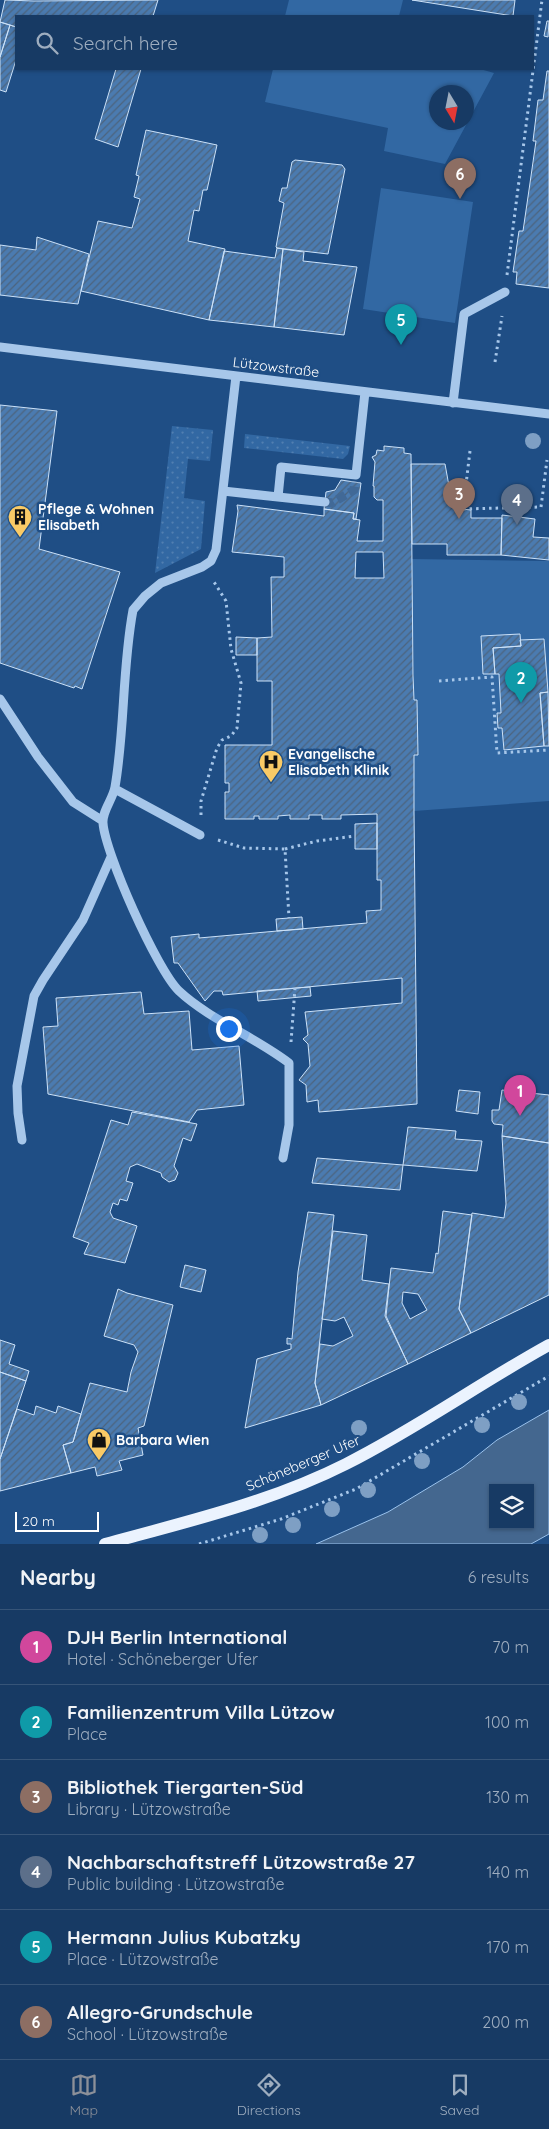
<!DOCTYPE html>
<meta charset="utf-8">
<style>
body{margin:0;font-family:Quicksand,sans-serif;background:#20416a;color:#f1f3f6}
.controls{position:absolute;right:15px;bottom:15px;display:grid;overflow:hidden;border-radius:0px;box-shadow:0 1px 4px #0004}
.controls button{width:45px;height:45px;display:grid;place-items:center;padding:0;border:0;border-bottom:1px solid #365478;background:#173a64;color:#f1f3f6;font:25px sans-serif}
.compass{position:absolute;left:429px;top:85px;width:45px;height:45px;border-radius:50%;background:#173a64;box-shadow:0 1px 4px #0004;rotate:170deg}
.scale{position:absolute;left:15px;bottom:12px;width:84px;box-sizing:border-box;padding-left:5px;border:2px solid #fff;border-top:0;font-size:14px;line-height:18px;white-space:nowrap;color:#fff;-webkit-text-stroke:4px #1f4e85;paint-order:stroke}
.you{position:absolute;left:228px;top:1028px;width:18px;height:18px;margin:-12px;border:4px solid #fff;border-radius:50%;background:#1a73e8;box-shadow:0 0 0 8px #1a73e833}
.badge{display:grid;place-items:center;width:32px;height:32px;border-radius:50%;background:#8c9099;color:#fff;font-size:16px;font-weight:700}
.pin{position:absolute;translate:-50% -41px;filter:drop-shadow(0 1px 2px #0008)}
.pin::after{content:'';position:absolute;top:26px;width:18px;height:15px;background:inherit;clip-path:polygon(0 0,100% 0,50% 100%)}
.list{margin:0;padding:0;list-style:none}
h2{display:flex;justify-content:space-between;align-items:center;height:65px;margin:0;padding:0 20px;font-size:21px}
h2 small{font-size:16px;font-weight:400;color:#9eadbf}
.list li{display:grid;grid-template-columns:32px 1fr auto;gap:15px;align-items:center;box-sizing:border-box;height:75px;padding:0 20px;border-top:1px solid #365478}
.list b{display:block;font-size:19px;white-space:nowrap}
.list p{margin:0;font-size:16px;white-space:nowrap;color:#9eadbf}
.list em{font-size:16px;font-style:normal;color:#9eadbf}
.icon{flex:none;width:28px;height:28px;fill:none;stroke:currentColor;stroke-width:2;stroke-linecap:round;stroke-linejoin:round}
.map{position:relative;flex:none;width:549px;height:1544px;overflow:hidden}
.search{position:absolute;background:#173a64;box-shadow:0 1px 4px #0004;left:15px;right:15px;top:15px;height:55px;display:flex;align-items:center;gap:12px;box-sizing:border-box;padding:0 18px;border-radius:0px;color:#9eadbf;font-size:19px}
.sheet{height:515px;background:#173a64}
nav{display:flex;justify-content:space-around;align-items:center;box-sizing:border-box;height:70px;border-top:1px solid #365478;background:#173a64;font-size:14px;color:#9eadbf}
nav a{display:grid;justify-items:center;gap:2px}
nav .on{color:#8c9099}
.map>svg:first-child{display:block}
</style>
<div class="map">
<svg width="549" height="1544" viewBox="0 0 549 1544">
<defs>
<pattern id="grass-dots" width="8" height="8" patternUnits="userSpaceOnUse" patternTransform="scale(1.25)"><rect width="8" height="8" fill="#3268a3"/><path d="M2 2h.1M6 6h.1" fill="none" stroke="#517fb1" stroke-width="1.8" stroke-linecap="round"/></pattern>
<pattern id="building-hatch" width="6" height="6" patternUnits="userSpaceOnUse" patternTransform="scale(1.25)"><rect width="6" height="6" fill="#4b7bb0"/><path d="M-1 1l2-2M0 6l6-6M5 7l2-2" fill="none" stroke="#4c647e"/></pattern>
</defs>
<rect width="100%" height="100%" fill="#1f4e85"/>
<!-- grass -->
<path fill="url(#grass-dots)" d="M172 426 213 430 210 461 188 459 184 498 205 501 201 549 155 573Z
M245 434 350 446 348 454 343 459 244 448Z"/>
<!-- park -->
<path fill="#3268a3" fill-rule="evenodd" d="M289 0H403L399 16H285Z
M273 69H480L494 73 445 164 384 151 388 128 265 102ZM466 92V122H436V92Z
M381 188 473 202 455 323 363 309Z
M412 559 549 561V801L414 811V755L418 754 417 700H414Z"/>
<!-- water -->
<path fill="#44678f" stroke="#9ac2ec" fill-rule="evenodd" d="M549 1410V1534L531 1544H316L388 1512 463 1467 497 1440ZM493 1488H530V1525H493Z"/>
<!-- building -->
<path fill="url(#building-hatch)" stroke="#cbe1f8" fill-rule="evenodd" d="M5 0 34 1 158 0 153 16H16V27L0 22Z
M412 0H515L513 16Z
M547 21H549L548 37 544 36Z
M0 22 10 25 0 57Z
M10 25 16 27V60L6 92 0 90V57Z
M116 69H141L118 147 95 139Z
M547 71H549V288L516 284 517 272H513L519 231H523L530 183 536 141H533L538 100H543Z
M146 130 217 145 207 190H203L199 211 194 210 188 241 225 249 209 320 81 291 98 221 132 228 140 199 134 197 139 176 136 175Z
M295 160 342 165 345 169 328 254 277 248 276 247 284 203 279 201 282 188H287L292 162Z
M37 237 89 254 78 304 0 295V245L36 250Z
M277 248 283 249 274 327 209 320 224 251 275 258Z
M283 249 304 252 303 261 357 267 344 335 274 327Z
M0 405 57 411 39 549 120 572 82 689 75 686 74 688 0 663Z
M384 446 404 448V453L411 454 413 675 414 700H417L418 755H414V811L417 1104 319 1112 318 1100 307 1102 306 1085 299 1080 310 1066 308 1044 303 1039 308 1035 305 1012 402 1003V978L223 995 222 991H214L205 1001 178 963H174L171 937 199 934V938L367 923 366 911 381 910V880H377V814L341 815V819H322V815H309V819H290V815L278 816V819H259V816H254V819H225V792H229V783H225V745H272V681H257V638L272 637 271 577H284V557L232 552 238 511 237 505 324 516V509L354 513 353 519 360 520 357 541H383V500H377L374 497V486H373L375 462 372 457 376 455 377 450 384 451ZM356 552H383L384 578H355Z
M411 464H445L453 508 471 510V518H502L501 555H447V544H412Z
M341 480 361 483 356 519H353L354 513 324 509 326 492 335 490Z
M502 515 535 519 533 537 549 538V560L501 555Z
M520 634 521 646 493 648 495 674H483L481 636Z
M236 637 257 638V655H236Z
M544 639 548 692 540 693 544 746 504 750 502 728H498L497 713H501L499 674H495L493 648 521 646 520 640Z
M548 692 549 746H544L540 693Z
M377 823V849H355V824Z
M302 917 303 929 277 931 276 919Z
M310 987 311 996 258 1001 257 991Z
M141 992 144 1014 189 1011 192 1050 239 1046 244 1105 197 1110 189 1122 48 1094 43 1027 58 1026 56 998Z
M459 1090 480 1092 478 1114 456 1111Z
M502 1090 549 1095V1143L502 1136 503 1125 494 1124 492 1121V1110H499Z
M132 1112 197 1124 191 1141 183 1138 174 1166 178 1173 175 1180 169 1182 162 1177 161 1173 137 1164 130 1167 126 1181 133 1183 127 1201 120 1199 118 1205 113 1203 110 1212 113 1218 137 1226 125 1263 84 1254 89 1243 73 1237 111 1120 128 1125Z
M408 1127 456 1131 455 1139 482 1141 477 1171 403 1165Z
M502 1136 549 1143V1295L471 1333 459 1309 472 1213 504 1218 506 1204Z
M317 1158 403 1165 400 1190 312 1183Z
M443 1211 472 1215 459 1309 471 1333 408 1364 386 1316 391 1268 433 1273 436 1253 438 1254ZM403 1292 418 1294 427 1310 410 1319 402 1303Z
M308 1212 334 1215 315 1383 321 1405 245 1428 257 1359 291 1349V1344H287V1338L292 1339 298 1272Z
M333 1231 367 1235 362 1280 389 1284 385 1316 408 1364 321 1405 315 1383 320 1344 333 1346 353 1336 344 1317 335 1321 322 1319Z
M185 1265 206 1270 201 1292 180 1287Z
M118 1289 127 1293 173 1305 144 1426 138 1428 143 1455 119 1461 122 1470 97 1476 95 1467 71 1473 63 1445 73 1442 90 1383 127 1392 131 1372 138 1352 134 1345 104 1336Z
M0 1340 15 1345 9 1364 29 1371 26 1381 0 1372Z
M0 1372 26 1381 0 1459Z
M36 1406 56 1413 58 1406 81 1414 73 1442 63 1445 71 1473 0 1491V1459L17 1409 34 1415Z"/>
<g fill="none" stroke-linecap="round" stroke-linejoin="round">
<!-- minor-tunnel -->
<path stroke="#416997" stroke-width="9" stroke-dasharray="9 4.5" stroke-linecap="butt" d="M325 502 332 503 354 490 355 482"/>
<!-- path -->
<path stroke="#a7c7ea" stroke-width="3" stroke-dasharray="2.5 4" stroke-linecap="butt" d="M507 275 542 0
M495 362 502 316
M470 451 463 509 541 507 547 460
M439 681 492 677 497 753 549 750
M201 815V801L217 748 222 740 231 736 237 728 241 683 231 649 226 601 214 582
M218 840 244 848 285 849 289 918
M285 849 317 841 355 836
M291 1042 295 988
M199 1544 281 1519 356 1489 549 1376"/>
<!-- minor -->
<path stroke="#a7c7ea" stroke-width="9" d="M0 347 549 414
M236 376 216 550 211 561 202 567 161 583 145 596 133 610C122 669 125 729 115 787 113 799 102 811 103 823 105 853 157 970 179 991 209 1019 255 1037 289 1063V1125L283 1158
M453 403 464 314 505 292
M223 491 278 497 281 467 356 475 365 392
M278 497 325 502
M0 699 38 757 73 802 103 821
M115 789 200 835
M22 1140 18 1113 17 1086 34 996 43 980 83 920 111 857"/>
<!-- major -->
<path stroke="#ebf3fe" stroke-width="12" d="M105 1544C186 1522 271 1502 346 1464 416 1429 480 1383 549 1345"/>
</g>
<!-- trees -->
<g fill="#7e9fc4">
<circle cx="533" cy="441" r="8"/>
<circle cx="519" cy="1402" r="8"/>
<circle cx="482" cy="1425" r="8"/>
<circle cx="359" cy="1428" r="8"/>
<circle cx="422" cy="1461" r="8"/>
<circle cx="368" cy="1490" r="8"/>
<circle cx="332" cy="1509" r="8"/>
<circle cx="293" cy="1525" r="8"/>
<circle cx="260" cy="1535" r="8"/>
</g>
<!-- icons -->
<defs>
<symbol id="building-pin" viewBox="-11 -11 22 30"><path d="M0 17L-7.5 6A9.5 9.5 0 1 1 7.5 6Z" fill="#f9ca66" stroke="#1f4e85"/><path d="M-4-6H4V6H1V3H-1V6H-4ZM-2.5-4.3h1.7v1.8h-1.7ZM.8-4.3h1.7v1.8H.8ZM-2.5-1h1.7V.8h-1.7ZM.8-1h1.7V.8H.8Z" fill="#111"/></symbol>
<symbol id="hospital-pin" viewBox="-11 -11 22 30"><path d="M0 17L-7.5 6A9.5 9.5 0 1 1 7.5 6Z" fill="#f9ca66" stroke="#1f4e85"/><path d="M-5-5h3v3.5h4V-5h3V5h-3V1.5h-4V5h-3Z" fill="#111"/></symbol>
<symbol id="shop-pin" viewBox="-11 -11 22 30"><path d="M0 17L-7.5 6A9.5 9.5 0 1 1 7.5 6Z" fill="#f9ca66" stroke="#1f4e85"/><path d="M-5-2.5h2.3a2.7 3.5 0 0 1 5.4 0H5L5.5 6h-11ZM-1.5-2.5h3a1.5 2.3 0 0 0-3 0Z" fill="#111"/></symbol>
</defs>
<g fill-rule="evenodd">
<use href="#building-pin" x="6" y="503" width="28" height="38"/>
<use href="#hospital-pin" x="257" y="748" width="28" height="38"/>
<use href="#shop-pin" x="85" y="1426" width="28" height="38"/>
</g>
<g text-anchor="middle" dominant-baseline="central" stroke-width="5" stroke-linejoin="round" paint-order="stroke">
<!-- street labels -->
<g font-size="14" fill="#fff" stroke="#1f4e85">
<text transform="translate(276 367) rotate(7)">Lützowstraße</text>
<text transform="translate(303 1463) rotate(-23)">Schöneberger Ufer</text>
</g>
<!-- poi labels -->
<g font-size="14" font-weight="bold" fill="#fff" stroke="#1f4e85" text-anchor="start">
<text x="38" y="509">Pflege &amp; Wohnen<tspan x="38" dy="16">Elisabeth</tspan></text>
<text x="288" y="754">Evangelische<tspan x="288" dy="16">Elisabeth Klinik</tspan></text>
<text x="116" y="1440">Barbara Wien</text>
</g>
</g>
</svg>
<div class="controls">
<button><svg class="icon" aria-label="layers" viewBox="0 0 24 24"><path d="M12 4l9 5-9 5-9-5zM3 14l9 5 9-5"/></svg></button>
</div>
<svg class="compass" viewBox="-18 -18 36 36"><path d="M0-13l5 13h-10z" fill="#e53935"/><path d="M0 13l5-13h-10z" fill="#9eadbf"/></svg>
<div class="scale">20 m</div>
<div class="you"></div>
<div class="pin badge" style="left:520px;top:1116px;background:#d1479c">1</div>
<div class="pin badge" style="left:521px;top:703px;background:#0f9aa8">2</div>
<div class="pin badge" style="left:459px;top:519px;background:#8d6e63">3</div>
<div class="pin badge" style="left:517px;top:525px;background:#5c6f8a">4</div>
<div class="pin badge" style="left:401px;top:345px;background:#0f9aa8">5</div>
<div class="pin badge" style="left:460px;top:199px;background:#8d6e63">6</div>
<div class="search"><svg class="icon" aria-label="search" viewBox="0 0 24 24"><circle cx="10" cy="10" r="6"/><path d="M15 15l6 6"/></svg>Search here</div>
</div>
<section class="sheet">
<h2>Nearby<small>6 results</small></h2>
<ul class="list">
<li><span class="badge" style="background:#d1479c">1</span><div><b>DJH Berlin International</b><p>Hotel · Schöneberger Ufer</p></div><em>70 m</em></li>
<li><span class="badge" style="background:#0f9aa8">2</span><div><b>Familienzentrum Villa Lützow</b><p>Place</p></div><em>100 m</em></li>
<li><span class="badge" style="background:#8d6e63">3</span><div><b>Bibliothek Tiergarten-Süd</b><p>Library · Lützowstraße</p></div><em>130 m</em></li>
<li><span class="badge" style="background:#5c6f8a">4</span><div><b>Nachbarschaftstreff Lützowstraße 27</b><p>Public building · Lützowstraße</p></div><em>140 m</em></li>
<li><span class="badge" style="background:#0f9aa8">5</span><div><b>Hermann Julius Kubatzky</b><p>Place · Lützowstraße</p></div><em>170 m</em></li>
<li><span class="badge" style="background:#8d6e63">6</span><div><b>Allegro-Grundschule</b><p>School · Lützowstraße</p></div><em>200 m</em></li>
</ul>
</section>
<nav>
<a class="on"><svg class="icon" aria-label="map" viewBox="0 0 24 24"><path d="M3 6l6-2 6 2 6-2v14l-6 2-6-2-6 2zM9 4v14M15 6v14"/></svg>Map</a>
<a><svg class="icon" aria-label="directions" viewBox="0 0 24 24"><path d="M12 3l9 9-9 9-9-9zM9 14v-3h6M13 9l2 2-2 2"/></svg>Directions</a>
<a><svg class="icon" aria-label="saved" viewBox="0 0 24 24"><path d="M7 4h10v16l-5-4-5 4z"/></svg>Saved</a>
</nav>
